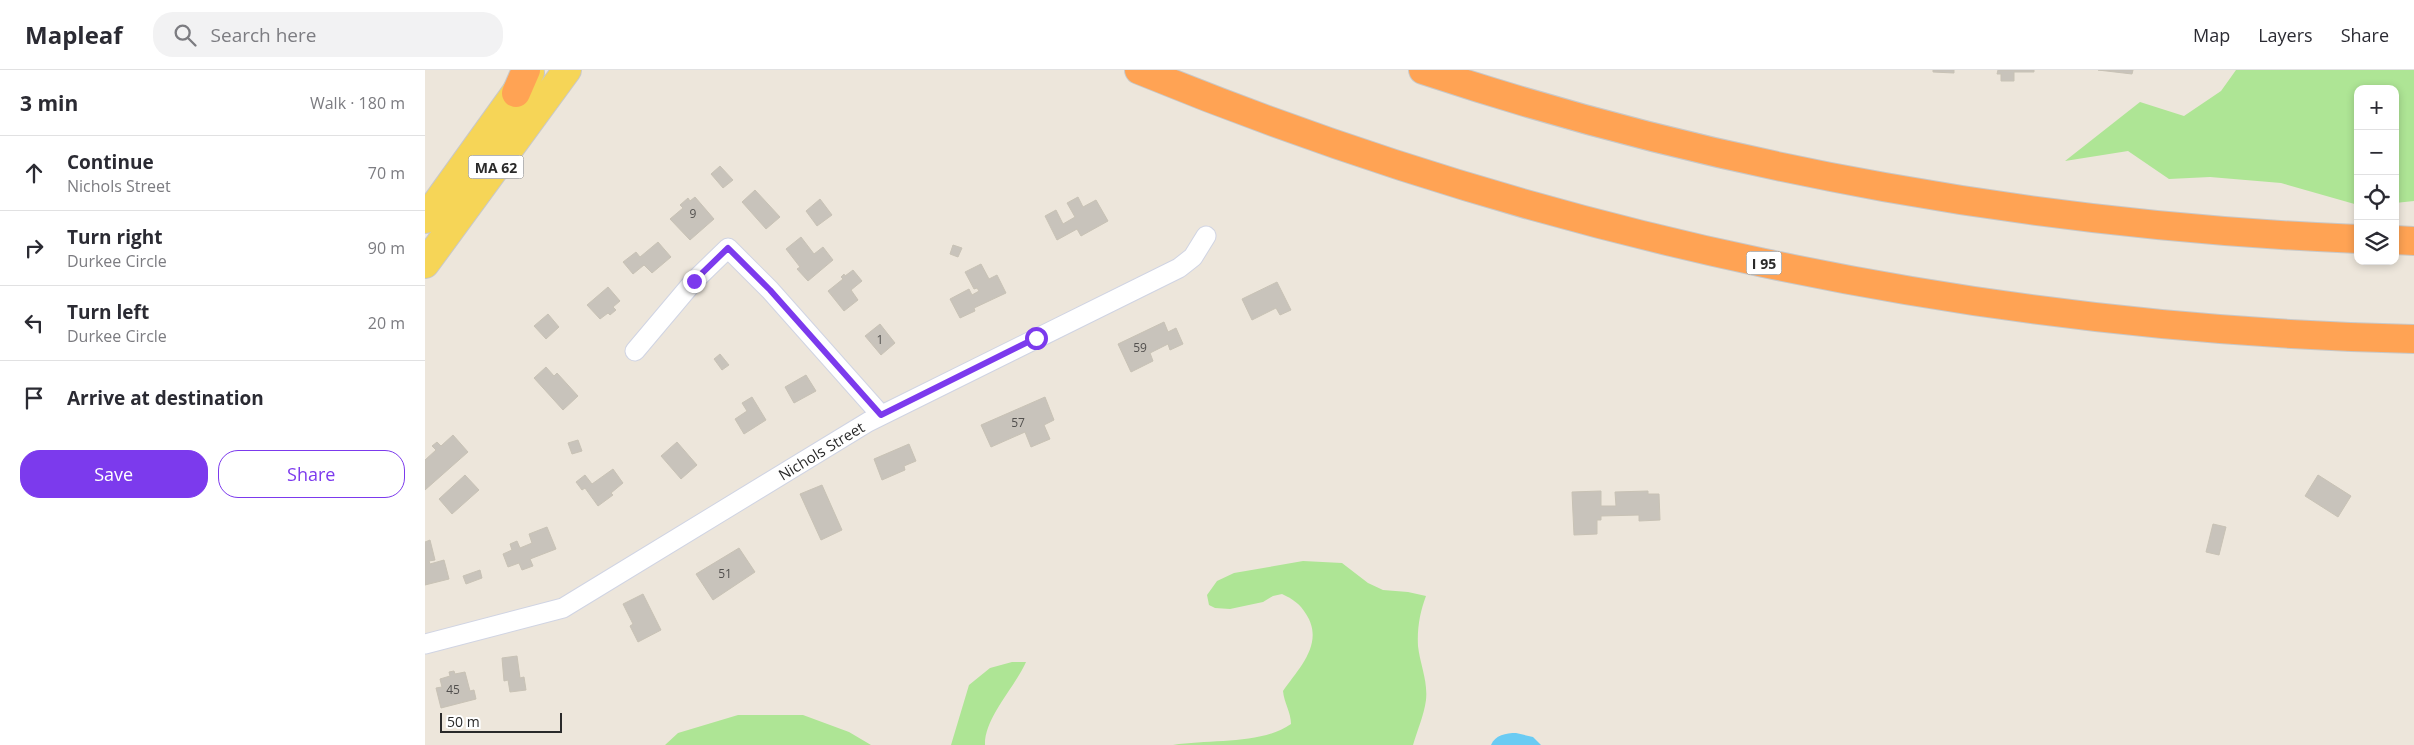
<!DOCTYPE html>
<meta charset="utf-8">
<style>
body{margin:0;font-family:"Open Sans",sans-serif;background:#f2f2f3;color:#2b2b33}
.controls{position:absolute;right:15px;top:15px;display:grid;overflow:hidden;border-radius:10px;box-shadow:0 2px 8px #0003}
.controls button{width:45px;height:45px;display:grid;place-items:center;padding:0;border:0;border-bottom:1px solid #e1e1e2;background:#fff;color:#2b2b33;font:25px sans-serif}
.scale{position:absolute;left:15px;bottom:12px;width:122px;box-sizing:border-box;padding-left:5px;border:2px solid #2a2a2a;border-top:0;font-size:14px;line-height:18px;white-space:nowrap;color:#2a2a2a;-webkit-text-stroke:4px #fff;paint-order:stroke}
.stop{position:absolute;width:15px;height:15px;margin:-11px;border:4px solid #7c3aed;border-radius:50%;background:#fff}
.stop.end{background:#7c3aed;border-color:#fff;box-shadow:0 1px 5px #0008}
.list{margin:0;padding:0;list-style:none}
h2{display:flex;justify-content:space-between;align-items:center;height:65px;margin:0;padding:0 20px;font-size:21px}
h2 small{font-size:16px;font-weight:400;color:#7c7c81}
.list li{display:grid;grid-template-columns:32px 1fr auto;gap:15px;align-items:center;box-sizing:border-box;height:75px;padding:0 20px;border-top:1px solid #e1e1e2}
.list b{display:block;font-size:19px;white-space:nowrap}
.list p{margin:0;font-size:16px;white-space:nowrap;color:#7c7c81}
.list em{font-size:16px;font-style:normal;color:#7c7c81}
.actions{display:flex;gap:10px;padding:15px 20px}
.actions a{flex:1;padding:11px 0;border:1px solid #7c3aed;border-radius:20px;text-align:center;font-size:18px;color:#7c3aed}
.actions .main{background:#7c3aed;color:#fff}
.icon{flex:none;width:28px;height:28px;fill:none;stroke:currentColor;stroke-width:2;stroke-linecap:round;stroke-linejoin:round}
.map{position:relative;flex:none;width:1989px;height:675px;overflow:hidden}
header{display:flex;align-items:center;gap:30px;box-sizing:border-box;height:70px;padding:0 25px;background:#fff;border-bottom:1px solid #e1e1e2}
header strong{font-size:24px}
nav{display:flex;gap:28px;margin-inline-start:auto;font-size:18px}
.search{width:350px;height:45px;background:#f2f2f3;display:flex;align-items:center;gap:12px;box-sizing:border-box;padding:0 18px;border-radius:20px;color:#7c7c81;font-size:19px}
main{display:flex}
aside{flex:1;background:#fff}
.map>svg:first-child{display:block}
</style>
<header>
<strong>Mapleaf</strong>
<div class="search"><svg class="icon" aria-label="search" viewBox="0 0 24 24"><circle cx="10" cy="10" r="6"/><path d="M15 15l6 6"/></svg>Search here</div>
<nav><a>Map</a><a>Layers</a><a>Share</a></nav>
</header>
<main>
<aside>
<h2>3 min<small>Walk · 180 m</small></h2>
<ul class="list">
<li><svg class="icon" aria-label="ahead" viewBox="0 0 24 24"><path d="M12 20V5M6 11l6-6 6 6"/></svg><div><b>Continue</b><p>Nichols Street</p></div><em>70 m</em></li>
<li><svg class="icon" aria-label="right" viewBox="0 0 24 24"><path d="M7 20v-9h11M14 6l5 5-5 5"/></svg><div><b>Turn right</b><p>Durkee Circle</p></div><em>90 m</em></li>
<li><svg class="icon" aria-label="left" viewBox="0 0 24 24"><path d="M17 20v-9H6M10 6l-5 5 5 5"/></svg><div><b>Turn left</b><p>Durkee Circle</p></div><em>20 m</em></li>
<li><svg class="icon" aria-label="arrive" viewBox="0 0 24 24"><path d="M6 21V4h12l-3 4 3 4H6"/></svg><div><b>Arrive at destination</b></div></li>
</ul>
<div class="actions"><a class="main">Save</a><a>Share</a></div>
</aside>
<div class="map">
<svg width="1989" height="675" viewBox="0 0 1989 675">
<rect width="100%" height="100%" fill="#ede6db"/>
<!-- green -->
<path fill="#aee595" d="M1811 0H1989V131L1970 133V19H1933V135L1856 113 1785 107 1744 109 1703 81 1640 91 1715 32 1759 46 1796 21Z
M878 491 917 493 943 513 958 520 983 522 1001 526C995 542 992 558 993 576 995 594 1003 611 1001 630 999 645 992 661 988 675H748C787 669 836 675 866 654 866 642 859 633 858 621 874 598 900 573 881 544 875 534 868 529 857 524L848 526 838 532 805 539 790 538 784 535 782 525 792 511 809 503Z
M587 592H601C590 617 559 648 560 675H526L544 615 565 598Z
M313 645H378L424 662 446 675H240L253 663Z"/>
<!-- water -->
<path fill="#6acbf3" d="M1091 663 1108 667 1116 675H1066C1070 665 1081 663 1091 663Z"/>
<!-- building -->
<path fill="#c8c3bb" stroke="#c8c2b5" d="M1508 0H1529V3L1508 2Z
M1573 0H1609V2H1589V11H1576V4H1572Z
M1673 0H1708L1707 4Z
M295 96 308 110 298 118 286 104Z
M330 120 355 147 341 159 317 132Z
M270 127 289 149 265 170 245 149 258 138 255 135 263 128 265 131Z
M653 127 658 137 671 130 683 151 656 166 652 159 632 170 620 146 631 140 638 154 650 147 642 133Z
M395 129 407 145 392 156 381 141Z
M376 167 389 184 398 177 408 190 383 211 372 199 375 197 361 179Z
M233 172 246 187 227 203 219 195 208 204 198 192 211 182 215 187Z
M528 175 537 178 533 187 525 184Z
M556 194 564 209 572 205 581 223 549 238 550 241 535 248 525 229 544 219 547 225 554 221 552 218 549 219 540 202Z
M428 200 437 211 426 220 433 230 419 241 403 221 418 209 416 207 419 204 420 206Z
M852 212 866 240 855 245 851 238 827 250 817 229Z
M183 217 195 231 188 237 191 240 185 245 183 243 175 249 162 235Z
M123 244 134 257 121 269 109 256Z
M739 252 743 262 751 258 758 274 745 280 743 274 725 283 728 291 706 302 693 274Z
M455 254 470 273 456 285 440 266Z
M295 284 304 295 297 300 289 289Z
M121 297 129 306 132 303 153 326 138 340 109 308Z
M381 305 391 321 369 333 360 317Z
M327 327 341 350 319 364 310 349 322 341 317 333Z
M620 327 629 350 619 355 625 369 606 377 600 362 566 377 556 355Z
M28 365 43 382 0 420V390L11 380 7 376 12 372 16 376Z
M153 370 157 381 147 384 143 373Z
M252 372 272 395 256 409 236 386Z
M484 374 491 391 479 396 480 400 457 410 449 389Z
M188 399 198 413 186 423 188 425 173 436 160 418 157 420 151 412 160 405 167 414Z
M40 405 54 420 27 444 14 429Z
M1893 405 1926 426 1913 447 1880 426Z
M397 415 417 460 396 470 375 424Z
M1176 421V436H1191L1190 422 1223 421V424H1234L1235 450 1214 451V445L1176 446V450H1172V464L1149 465 1147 422Z
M1788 454 1801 457 1794 485 1781 482Z
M122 457 131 479 105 489 108 496 97 500 94 493 83 497 78 484 87 480 85 474 92 471 95 478 107 473 104 464Z
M5 470 10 490 4 491 5 494 19 490 24 509 0 515V472Z
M314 478 330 502 288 530 271 504Z
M55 500 57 508 41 514 38 506Z
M218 524 236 560 213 572 205 556 208 554 198 534Z
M92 586 95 608 99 607 101 620 85 622 83 610 79 611 77 588Z
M29 601 30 604 40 602 45 621 49 620 51 629 16 638 11 618 17 617 15 609 25 606 24 602Z"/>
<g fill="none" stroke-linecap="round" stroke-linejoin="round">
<defs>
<g id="street">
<path d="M210 281 269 211 303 178 345 220 456 345"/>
<path id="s1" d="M0 574 138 538 443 352 754 198 768 187 781 166"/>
</g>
<path id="primary" d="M0 149 105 3
M0 194 142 0"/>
<path id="highway" d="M714 0C1118 166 1552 259 1989 269
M998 0C1299 100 1616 156 1933 169
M91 23 101 0
M1970 170 1989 171"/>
</defs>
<!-- street casing -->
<use href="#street" stroke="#d0d4e3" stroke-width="21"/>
<!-- primary casing -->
<use href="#primary" stroke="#c8c8c8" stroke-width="30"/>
<!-- highway casing -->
<use href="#highway" stroke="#c8c8c8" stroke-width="30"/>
<!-- street -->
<use href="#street" stroke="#fff" stroke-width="19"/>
<!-- primary -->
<use href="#primary" stroke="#f6d557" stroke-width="28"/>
<!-- highway -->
<use href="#highway" stroke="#ffa354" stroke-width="28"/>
</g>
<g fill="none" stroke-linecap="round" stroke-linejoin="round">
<!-- route -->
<path stroke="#7c3aed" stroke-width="6" d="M269 211 303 178 345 220 456 345 611 268"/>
</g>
<g text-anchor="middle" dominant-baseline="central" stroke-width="4" stroke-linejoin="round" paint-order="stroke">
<!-- number labels -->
<g font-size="12" fill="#52504e">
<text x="268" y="143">9</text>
<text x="455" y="269">1</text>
<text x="715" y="277">59</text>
<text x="593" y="352">57</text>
<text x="300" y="503">51</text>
<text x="28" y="619">45</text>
</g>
<!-- shield labels -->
<g fill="#fff" stroke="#6a6a6a" stroke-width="1">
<rect x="43.5" y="85.5" width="55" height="23" rx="4"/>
<rect x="1321.5" y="181.5" width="35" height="23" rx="4"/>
</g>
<g font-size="14" font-weight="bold" fill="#2a2a2a">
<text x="71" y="97">MA 62</text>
<text x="1339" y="193">I 95</text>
</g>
<!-- street labels -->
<g font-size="15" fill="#2a2a2a" stroke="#fff">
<text stroke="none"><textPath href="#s1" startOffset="445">Nichols Street</textPath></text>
</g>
</g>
</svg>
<div class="controls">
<button>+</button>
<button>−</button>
<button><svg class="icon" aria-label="locate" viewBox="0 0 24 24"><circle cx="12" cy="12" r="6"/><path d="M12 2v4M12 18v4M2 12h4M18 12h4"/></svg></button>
<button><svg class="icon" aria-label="layers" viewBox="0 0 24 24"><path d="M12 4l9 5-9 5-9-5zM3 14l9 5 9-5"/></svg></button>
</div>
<div class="scale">50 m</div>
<div class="stop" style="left:611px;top:268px"></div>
<div class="stop end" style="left:269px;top:211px"></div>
</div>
</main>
